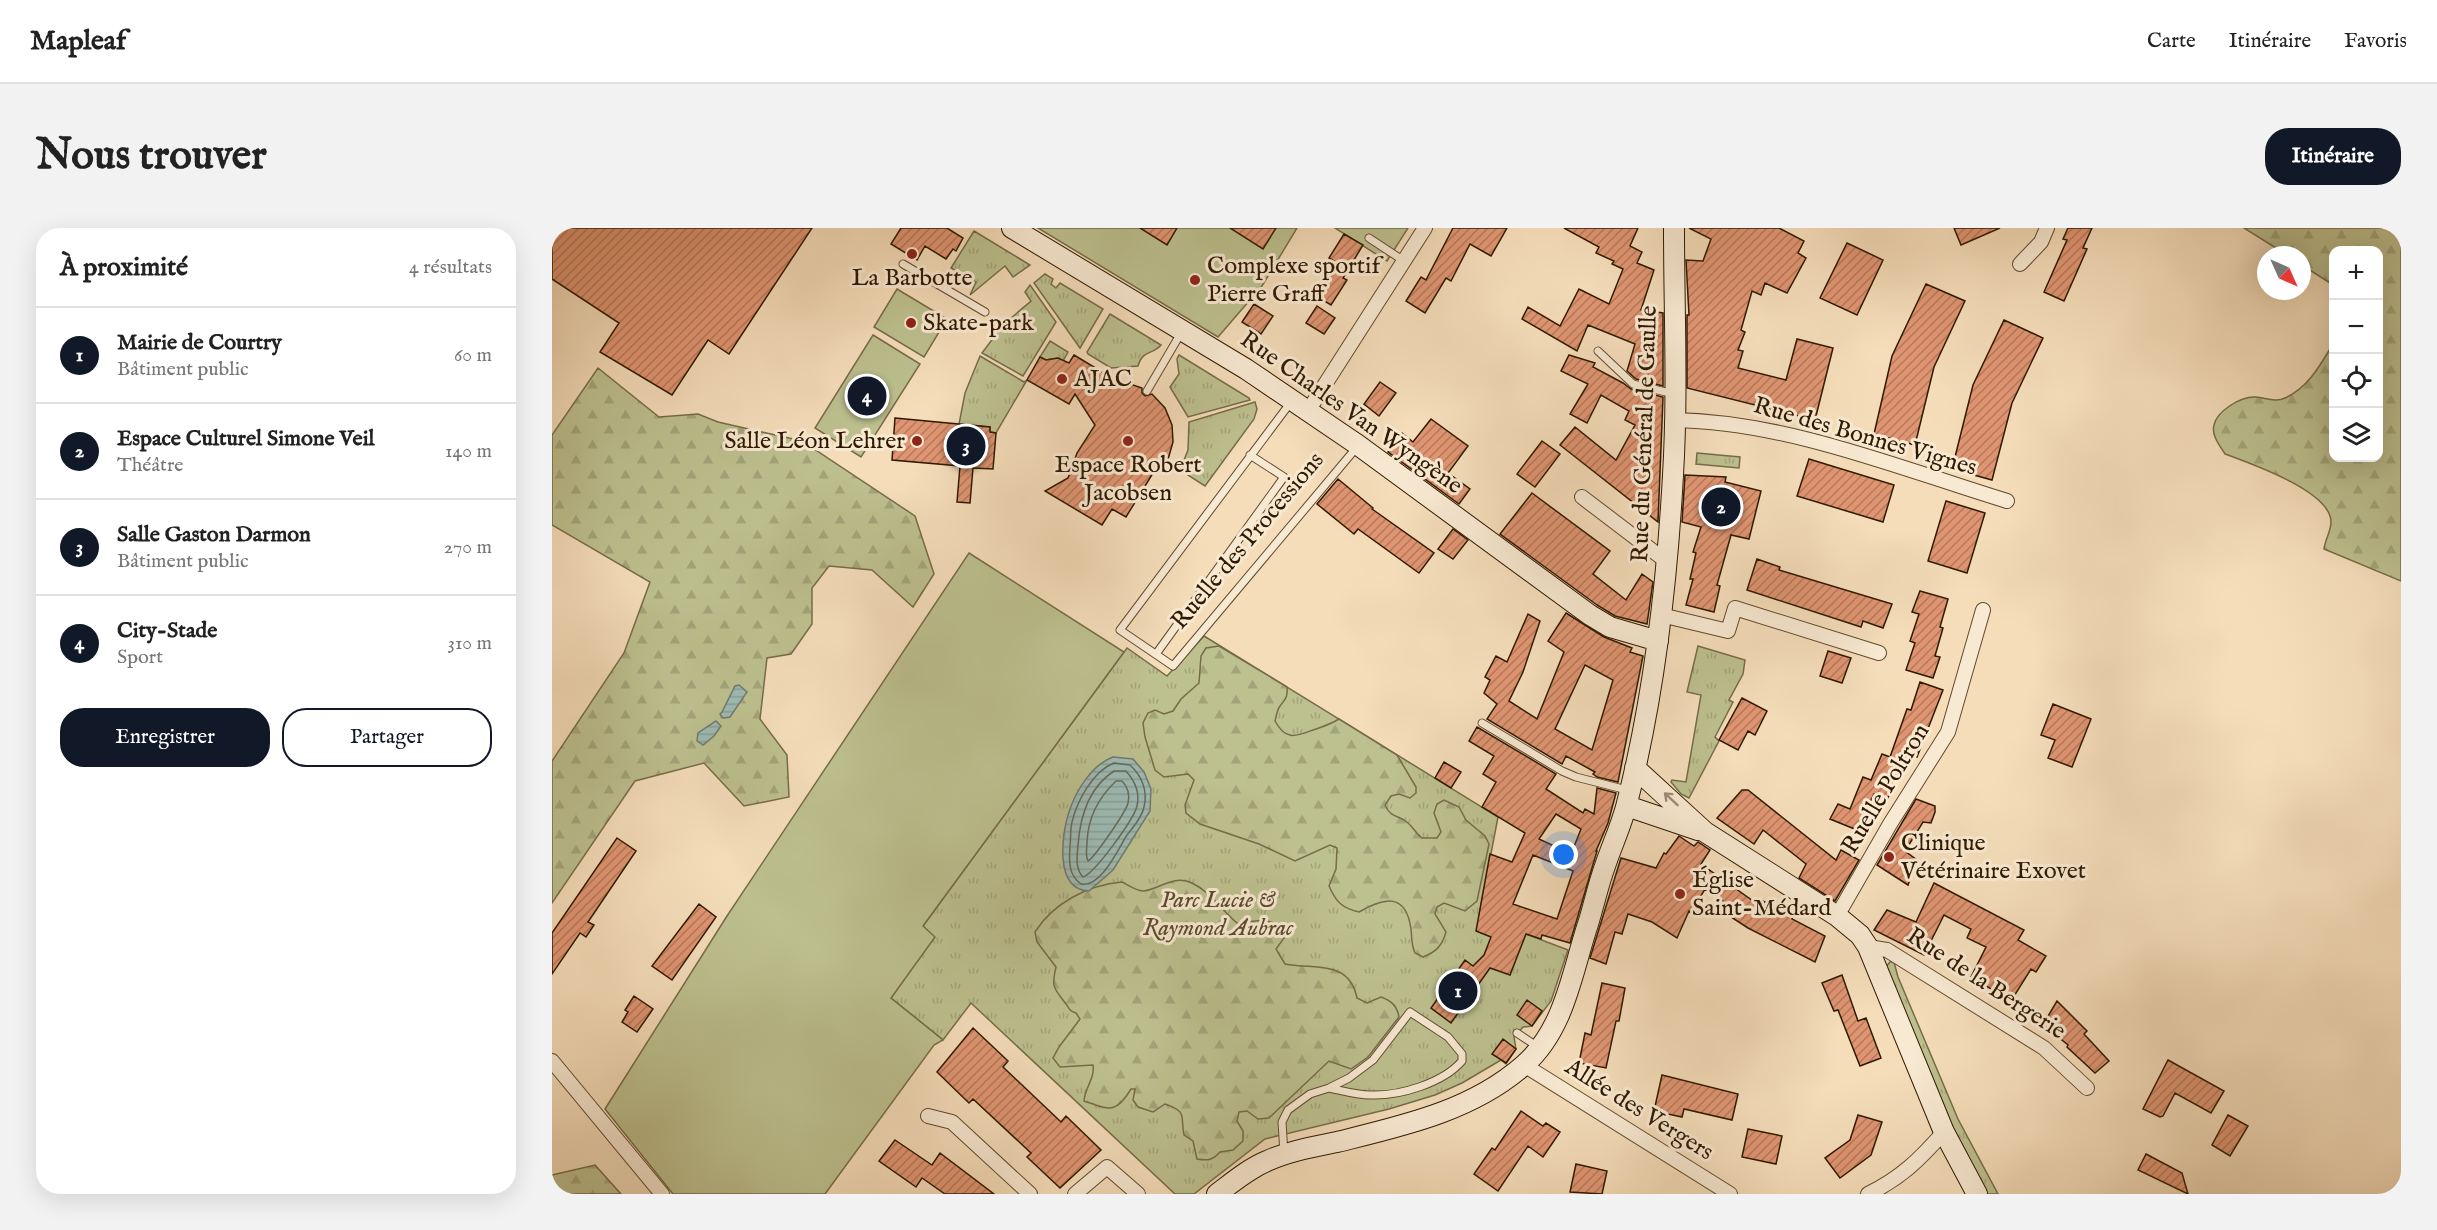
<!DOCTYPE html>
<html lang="fr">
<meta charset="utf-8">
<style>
body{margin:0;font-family:"IM FELL English",serif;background:#f2f2f2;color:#222}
.controls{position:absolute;right:18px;top:18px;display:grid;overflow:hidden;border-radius:12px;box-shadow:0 6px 24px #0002}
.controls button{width:54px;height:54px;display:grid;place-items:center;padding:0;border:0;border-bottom:2px solid #e0e0e0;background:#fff;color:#222;font:30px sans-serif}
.compass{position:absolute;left:1705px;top:18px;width:54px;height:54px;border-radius:50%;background:#fff;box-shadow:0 6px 24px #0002;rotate:135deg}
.you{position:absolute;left:1012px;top:627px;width:21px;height:21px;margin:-15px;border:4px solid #fff;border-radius:50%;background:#1a73e8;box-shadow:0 0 0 9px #1a73e833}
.badge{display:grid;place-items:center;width:39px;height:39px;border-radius:50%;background:#111827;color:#fff;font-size:20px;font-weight:700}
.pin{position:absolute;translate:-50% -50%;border:3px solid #fff;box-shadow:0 2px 6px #0006}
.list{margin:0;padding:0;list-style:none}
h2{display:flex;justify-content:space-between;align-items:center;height:78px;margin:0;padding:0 24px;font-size:26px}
h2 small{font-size:20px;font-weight:400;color:#767676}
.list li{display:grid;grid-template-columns:39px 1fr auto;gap:18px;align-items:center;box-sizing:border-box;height:96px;padding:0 24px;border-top:2px solid #e0e0e0}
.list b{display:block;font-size:22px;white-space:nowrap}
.list p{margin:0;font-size:20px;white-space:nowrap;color:#767676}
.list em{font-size:20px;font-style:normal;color:#767676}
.actions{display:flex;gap:12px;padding:18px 24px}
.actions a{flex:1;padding:14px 0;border:2px solid #111827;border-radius:24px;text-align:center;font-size:21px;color:#111827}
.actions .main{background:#111827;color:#fff}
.icon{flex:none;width:33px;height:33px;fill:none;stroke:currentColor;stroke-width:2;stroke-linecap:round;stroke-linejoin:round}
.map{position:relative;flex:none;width:1849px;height:966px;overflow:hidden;border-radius:24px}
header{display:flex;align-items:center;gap:36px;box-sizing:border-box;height:84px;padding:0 30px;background:#fff;border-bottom:2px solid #e0e0e0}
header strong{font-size:28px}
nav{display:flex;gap:33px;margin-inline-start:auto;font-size:21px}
.intro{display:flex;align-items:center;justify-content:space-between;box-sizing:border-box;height:144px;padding:0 36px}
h1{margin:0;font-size:42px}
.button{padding:15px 27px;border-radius:24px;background:#111827;color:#fff;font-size:21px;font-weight:700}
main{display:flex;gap:36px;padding:0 36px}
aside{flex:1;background:#fff;border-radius:24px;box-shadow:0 6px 24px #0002}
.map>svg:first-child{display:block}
</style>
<header>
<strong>Mapleaf</strong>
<nav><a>Carte</a><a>Itinéraire</a><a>Favoris</a></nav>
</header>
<div class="intro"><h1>Nous trouver</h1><a class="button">Itinéraire</a></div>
<main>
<aside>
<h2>À proximité<small>4 résultats</small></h2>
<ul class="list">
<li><span class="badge">1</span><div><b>Mairie de Courtry</b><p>Bâtiment public</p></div><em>60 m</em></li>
<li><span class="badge">2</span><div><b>Espace Culturel Simone Veil</b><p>Théâtre</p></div><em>140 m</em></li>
<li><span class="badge">3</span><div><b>Salle Gaston Darmon</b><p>Bâtiment public</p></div><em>270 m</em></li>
<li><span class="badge">4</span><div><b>City-Stade</b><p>Sport</p></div><em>310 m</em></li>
</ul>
<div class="actions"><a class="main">Enregistrer</a><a>Partager</a></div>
</aside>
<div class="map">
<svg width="1849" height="966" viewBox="0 0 1849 966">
<defs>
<pattern id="grass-tufts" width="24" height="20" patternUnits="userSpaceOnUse" patternTransform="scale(1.5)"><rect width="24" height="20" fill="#bdc08f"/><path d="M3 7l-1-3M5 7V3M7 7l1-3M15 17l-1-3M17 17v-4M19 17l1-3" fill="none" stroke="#a3a47a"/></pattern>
<pattern id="forest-firs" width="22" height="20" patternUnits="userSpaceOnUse" patternTransform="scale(1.5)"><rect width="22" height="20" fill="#bdc08f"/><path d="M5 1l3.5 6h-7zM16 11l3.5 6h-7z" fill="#a3a47a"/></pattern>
<pattern id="water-rules" width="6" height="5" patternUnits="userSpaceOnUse" patternTransform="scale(1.5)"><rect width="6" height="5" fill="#9dbbb5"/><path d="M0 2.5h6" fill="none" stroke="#88a09a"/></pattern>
<pattern id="building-hatch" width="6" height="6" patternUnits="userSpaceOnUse" patternTransform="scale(1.5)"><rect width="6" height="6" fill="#e09572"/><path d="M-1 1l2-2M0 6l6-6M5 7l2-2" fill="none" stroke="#b6795b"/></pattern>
</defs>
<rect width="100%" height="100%" fill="#f5ddba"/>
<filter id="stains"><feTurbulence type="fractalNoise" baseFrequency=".00333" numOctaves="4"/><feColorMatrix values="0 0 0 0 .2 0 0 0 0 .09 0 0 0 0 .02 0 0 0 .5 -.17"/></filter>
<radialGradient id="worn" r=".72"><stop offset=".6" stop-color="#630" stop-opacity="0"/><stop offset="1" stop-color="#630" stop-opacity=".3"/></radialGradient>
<!-- grass -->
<path fill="url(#grass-tufts)" stroke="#766c48" stroke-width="1.5" d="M422 3 478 37 461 49 453 38 418 67 424 54 399 40Z
M493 46 501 51 499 56 504 60 508 55 551 81 528 120 482 55Z
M478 57 504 94 471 148 430 125 451 97 479 73 473 64Z
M558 86 609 117C601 127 591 121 586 138L559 140 536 126 535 124Z
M498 113 516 124 510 135 506 130 494 132 488 129Z
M627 127 697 170 698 172 636 189 618 159 627 146 625 131Z
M428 128 472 154 475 152 444 205 438 204V199L407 196 413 165Z
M703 174 705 181 702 191 653 258 628 242 636 222 637 194Z
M1145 225 1188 229 1187 240 1144 236Z
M652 408 946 589 927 688 1016 722 999 773 980 798 971 799 962 809 964 821 954 836 949 832 910 855 883 867 837 881 713 911 642 966H623L419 775 391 812 339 770 382 709 371 698 575 420 615 448Z
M1146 418 1193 432 1191 446 1177 472 1181 474 1163 509 1167 513 1137 570 1129 566 1119 554 1120 552 1134 554 1149 467 1135 464Z
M1338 734H1342L1346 749 1406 891 1446 966H1434L1410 924 1333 740Z"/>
<!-- forest -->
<path fill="url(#forest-firs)" stroke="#766c48" stroke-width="1.5" d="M1692 0H1849V353L1772 321C1773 312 1779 303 1779 294 1779 263 1697 235 1673 226 1668 218 1659 207 1662 197 1665 183 1688 169 1702 169 1712 169 1723 175 1733 170 1756 160 1769 136 1781 116L1782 230H1826V22H1782L1781 57 1750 37V27H1735Z
M46 140 107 189 146 186 166 194 250 213 363 288 382 346 361 379 320 342 277 338 260 360V396L239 426 215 430 208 491 235 527 237 569 192 578 152 535 83 553 0 675V533L72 425 98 354 0 297V207Z
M667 418 735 459C736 470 733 471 728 478 725 482 724 489 723 493 735 515 746 507 764 501 773 498 779 496 787 491L845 527 864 559V565L858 570 847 566 839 568 833 577C839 591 848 587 856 595 862 600 864 606 870 610H885L889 604 882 585 885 576 892 572 907 579 914 592 933 608 937 616 925 673 913 683 892 675 885 679 883 686 894 704C890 718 884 724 871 729L863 725C859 716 860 710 859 701 854 665 833 669 807 684 790 680 784 674 777 658L784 641 785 620 778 617 743 633 707 616 648 596 634 585 633 577 642 552 636 546 612 549 603 542 593 509 591 495 596 485 603 482 612 486 621 483 629 471 647 455 649 428 654 420Z
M570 654C576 657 584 663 591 663 606 662 622 646 640 655 659 664 670 683 685 695L712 692 731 698 732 710 724 721 733 736C763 742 797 731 805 770L815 775 829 769C840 773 845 778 847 789L816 829 799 841 777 833 717 890 706 891 695 883 687 884 685 893 691 903V913L681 922 668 924C661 932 656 933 645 931L641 913 632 907C628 887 636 884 613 876L601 884 586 879 581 872 583 861H579C564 886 558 882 532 873 533 859 543 851 541 837L508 839 501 830 507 819 528 791 524 785C517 783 518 781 514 776 502 760 499 760 504 739L485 714 483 704C501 675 536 657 570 654Z
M43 937 69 966H0V947Z"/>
<!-- garden -->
<path fill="#bdc08f" stroke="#766c48" stroke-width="1.5" d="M486 0H745L710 58 666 109Z
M783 0H856L835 33Z
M345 61 395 91 372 129 322 99Z
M321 107 368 136 309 229 263 200Z
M417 325 572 424 371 698 383 709 339 770 391 812 382 817 273 966H121L53 881 175 688Z"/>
<!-- water -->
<path fill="url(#water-rules)" stroke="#717a6d" stroke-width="1.5" d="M187 457 195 464 178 489 171 490 168 486 170 484 183 458Z
M164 493 169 498 162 508 151 517 145 513 146 505Z
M561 529 581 531 592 544 599 561 598 583 561 642 537 663C501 662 510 603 518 581 525 561 541 536 561 529Z"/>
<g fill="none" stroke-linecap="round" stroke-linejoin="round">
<!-- shore -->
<path stroke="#666a5a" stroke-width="1.5" d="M562 535 578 537C590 548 596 563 592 579 590 590 581 599 575 607 566 621 549 660 529 656 516 647 517 632 518 618 519 610 518 602 520 594 525 573 541 543 562 535Z
M562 543H574C583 553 588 565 585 578 582 591 543 645 531 649 523 641 525 628 526 617 528 589 536 560 562 543Z
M564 553H570C576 559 578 566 576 575 574 584 542 630 536 633 533 627 535 621 535 614 536 589 546 570 564 553Z"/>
</g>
<!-- building -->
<path fill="url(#building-hatch)" stroke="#2f1900" stroke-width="1.5" fill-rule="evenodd" d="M0 0H260L177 126 156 112 120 167 48 124 67 95 0 51Z
M349 0H395L411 10 404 23 401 21 394 31 373 18 365 32 339 16Z
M588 0H625L615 17Z
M678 0H724L711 21Z
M901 0H955L939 28 918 16 899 53 894 50 873 85 854 73 869 49 874 52Z
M1012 0H1086L1078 18 1090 24 1085 35 1102 42 1089 82 1111 85V158L1084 151 1075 143 1083 116 1036 97 1025 123 970 91 976 79 1008 98 1027 61 1057 76 1071 41 1060 36 1062 33 1044 25 1047 19Z
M1137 0H1227L1252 13 1246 25 1254 30 1235 65 1213 55 1209 67 1200 63 1189 102 1193 104 1186 122 1191 123 1186 140 1234 152 1245 111 1281 120 1263 192 1135 160V87H1137L1134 32 1151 33 1159 11Z
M1402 0H1448L1409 17Z
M1516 0H1540L1531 20 1535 21 1512 73 1492 64 1515 12 1511 11Z
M792 6 811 17 791 50 795 52 779 77 761 66 782 33 777 30Z
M1295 15 1331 32 1305 87 1268 70Z
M1374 56 1413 73 1382 139 1363 217 1322 206 1340 128Z
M702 76 721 88 709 106 690 94Z
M765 78 783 90 772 106 754 95Z
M1452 92 1491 110 1460 175 1440 252 1400 241 1421 157Z
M522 127 560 150 590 160V165L593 168 600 166 613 180 620 197 621 214 615 235 609 232 574 289 560 281 550 297 493 263 516 250 525 225 543 197 523 166 517 176 475 152 488 129 494 132 506 130 517 135Z
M1017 127 1043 135 1041 139 1071 155 1079 161 1111 169 1106 294 1008 217 1023 199 1064 232 1083 197 1073 192 1077 183 1049 167 1035 195 1018 186 1036 156 1009 143Z
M828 154 844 165 827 188 812 176Z
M343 190 438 199V204L444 205 441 241 421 240 418 275 405 274 408 238 340 232Z
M879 191 916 218 896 245 918 261 907 276 836 224 850 205 861 214Z
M990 213 1008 226 983 259 965 246Z
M1257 231 1342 257 1331 294 1245 268Z
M1133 247 1174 249 1173 254 1209 263 1197 311 1179 307 1165 357 1168 358 1162 384 1134 377 1141 351H1138L1144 325 1141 324 1149 299 1130 294Z
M786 251 821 280 820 281 882 325 867 345 806 301 802 306 765 276Z
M980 265 1058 323 1041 346 1074 372 1090 346 1101 354 1095 396 1063 388 1045 377 948 306Z
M1394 273 1433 285 1415 345 1376 333Z
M901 301 916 312 901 331 886 321Z
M1205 331 1228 339 1227 342 1340 376 1331 400 1311 393 1309 399 1195 362Z
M1368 363 1396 371 1388 399 1391 400 1383 428 1388 429 1381 450 1354 442 1363 415 1358 413 1367 386 1360 384Z
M1014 385 1052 409 1080 420 1078 424 1091 428 1066 554 1045 549 1041 546 1043 544 1014 528 1010 536 935 491 945 476 932 465 938 452 933 449 944 428 955 434 976 386 988 393 971 444 957 473 985 491 1012 424 996 413ZM1033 437 1061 452 1040 522 1003 501Z
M1276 423 1299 430 1290 455 1268 448Z
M1368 454 1391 462 1365 529 1355 526 1335 572 1322 566 1305 602 1278 591 1286 576 1298 581 1311 549 1319 552 1330 526 1338 529 1355 481 1359 482Z
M1190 470 1215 483 1203 507 1196 503 1186 522 1167 512Z
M1501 476 1539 491 1520 539 1496 530 1503 512 1489 507Z
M925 499 1004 546 994 561 1031 585 1033 581 1042 586 1045 560 1064 565 1056 595 1044 623H1045L1018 715 990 707 989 711 974 706 958 747 938 740 899 795 879 780 913 732 921 738 932 727 939 709 924 703 938 626 960 634 973 605 930 579 944 554 931 546 942 528 917 513ZM1004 586 1029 601 1019 626 987 611ZM981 627 1021 643 1005 691 961 676Z
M892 534 909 544 899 560 883 550Z
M1190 562H1196L1284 632 1289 622 1307 632 1283 673 1247 650 1254 636 1211 602 1202 616 1165 590Z
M1364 571 1383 578V584L1379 595 1371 594 1353 623 1365 632 1356 657 1325 637Z
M1127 608 1142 618 1146 614 1158 622 1149 636 1204 675 1207 671 1241 688 1240 691 1273 708 1263 734 1196 700 1176 687 1181 680 1153 661 1139 684 1137 683 1125 710 1100 694 1076 686 1070 706 1063 704 1054 736 1038 730 1069 630 1104 640 1112 625 1114 626Z
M65 610 84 623 36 694 42 697 34 709 28 705 0 746V705Z
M1382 655 1472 702 1466 712 1494 728 1484 744 1479 741 1459 773 1419 749 1434 719 1415 710 1419 701 1392 687 1372 727 1322 702 1335 682 1364 694Z
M147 676 164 689 120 752 100 738Z
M1290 747 1306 793 1314 790 1329 830 1308 838 1286 782 1282 783 1270 755Z
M1050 755 1073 760 1067 793H1064L1054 840 1027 835 1033 805 1039 807Z
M82 768 101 781 85 804 70 794 76 784 73 782Z
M975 772 990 783 980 798 965 787Z
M1505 773 1535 803 1532 806 1557 833 1543 845 1515 819 1516 817 1489 795 1495 790Z
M421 800 456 833 451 839 509 894 514 888 549 922 508 960 475 929 479 925 421 871 417 875 385 844Z
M951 811 964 821 954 835 940 826Z
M1616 832 1672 863 1659 885 1623 865 1611 888 1608 889 1591 881Z
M1110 847 1186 866 1180 892 1132 881 1130 889 1102 883Z
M969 883 991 898 994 895 1008 904 991 929 976 918 946 963 922 946 940 920 943 922Z
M1306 887 1330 894 1319 927 1288 950 1273 930 1298 912Z
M1676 887 1696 898 1678 928 1660 917Z
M1196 901 1230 908 1224 936 1190 929Z
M343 912 380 937 388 925 442 966H393L370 950 364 959 327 933Z
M1594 926 1630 945 1636 966 1586 942Z
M1024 936 1055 943 1050 966 1018 964Z"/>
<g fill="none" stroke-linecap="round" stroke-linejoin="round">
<defs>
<path id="lane" d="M817 10 852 33
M351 36 433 84
M1046 123 1081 156 1122 166
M595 163 629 105
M739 174 568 402 621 438 805 219
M604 426 732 249 698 227
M930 495 1010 543 1024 549 1075 562
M965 805 986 819
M732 926 730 894 736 882 758 866 777 860 797 850 821 832 858 784 896 809 910 826V833C891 855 848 868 819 867 805 867 791 863 777 860"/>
<path id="street" d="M1468 36 1489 14 1495 0
M756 183 873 0
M1122 192C1236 194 1347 240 1455 273
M1030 269 1114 333
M1109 387 1176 403 1183 380 1327 425
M1285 688 1338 596 1396 504 1431 382
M1316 719 1335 722 1492 820 1535 860
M0 833 110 966
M972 837 1178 966
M376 888 400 894 478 966
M523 966 555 939 586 966
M1316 966C1349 950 1368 931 1392 904"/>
<path id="secondary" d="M460 0 694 141 806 217 1038 387 1058 399 1106 413
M1083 540 1153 604 1285 688 1308 707 1316 719 1392 904 1425 966
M1075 578 1146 602
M665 966C681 954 696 941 715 933 737 923 761 919 785 914 850 898 920 883 972 837 1013 801 1020 744 1036 696 1042 677 1046 657 1053 638 1060 617 1070 596 1075 575 1102 469 1115 357 1121 247 1126 165 1122 82 1122 0"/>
</defs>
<!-- lane casing -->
<use href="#lane" stroke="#604a2e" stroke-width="9"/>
<!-- street casing -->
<use href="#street" stroke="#604a2e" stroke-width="16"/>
<!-- secondary casing -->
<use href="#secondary" stroke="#2f1900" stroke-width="22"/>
<!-- lane -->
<use href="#lane" stroke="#f8e9d2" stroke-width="7"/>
<!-- street -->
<use href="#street" stroke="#f8e9d2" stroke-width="14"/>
<!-- secondary -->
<use href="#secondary" stroke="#f8e9d2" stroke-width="20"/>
</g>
<!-- one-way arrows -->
<defs><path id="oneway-shaft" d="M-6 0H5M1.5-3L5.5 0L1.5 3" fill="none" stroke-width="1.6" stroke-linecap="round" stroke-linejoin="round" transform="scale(1.5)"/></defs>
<use stroke="#9e8b74" href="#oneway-shaft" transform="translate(1119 571) rotate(-137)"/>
<!-- markers -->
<g fill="#8f2418" stroke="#f8e9d2" stroke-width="2">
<circle cx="360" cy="26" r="6"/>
<circle cx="643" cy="52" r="6"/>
<circle cx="359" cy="95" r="6"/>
<circle cx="510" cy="151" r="6"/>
<circle cx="365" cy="213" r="6"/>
<circle cx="576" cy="213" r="6"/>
<circle cx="1337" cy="629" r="6"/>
<circle cx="1128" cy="666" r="6"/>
</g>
<g text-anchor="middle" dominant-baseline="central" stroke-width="6" stroke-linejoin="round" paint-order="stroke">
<!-- poi labels -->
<g font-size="24" fill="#2f1900" stroke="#f8e9d2" text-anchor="start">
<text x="655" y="38">Complexe sportif<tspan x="655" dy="28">Pierre Graff</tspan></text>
<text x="360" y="50" text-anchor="middle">La Barbotte</text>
<text x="371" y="95">Skate-park</text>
<text x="522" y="151">AJAC</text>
<text x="353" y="213" text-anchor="end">Salle Léon Lehrer</text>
<text x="576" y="237" text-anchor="middle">Espace Robert<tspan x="576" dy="28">Jacobsen</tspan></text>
<text x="1349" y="615">Clinique<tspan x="1349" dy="28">Vétérinaire Exovet</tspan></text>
<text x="1140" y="652">Église<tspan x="1140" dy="28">Saint-Médard</tspan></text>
</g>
<!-- street labels -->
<g font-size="24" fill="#2f1900" stroke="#f8e9d2">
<text transform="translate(799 185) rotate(35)">Rue Charles Van Wyngène</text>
<text transform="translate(1093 206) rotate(-88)">Rue du Général de Gaulle</text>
<text transform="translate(1313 209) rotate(16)">Rue des Bonnes Vignes</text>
<text transform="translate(696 313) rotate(-50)">Ruelle des Processions</text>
<text transform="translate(1334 561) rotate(-59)">Ruelle Poltron</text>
<text transform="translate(1434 756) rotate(33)">Rue de la Bergerie</text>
<text transform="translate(1087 882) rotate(32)">Allée des Vergers</text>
</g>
<!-- park labels -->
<g font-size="24" font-style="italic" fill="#5a4b2b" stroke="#f8e9d2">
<text x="666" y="672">Parc Lucie &amp;<tspan x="666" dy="28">Raymond Aubrac</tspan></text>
</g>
</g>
<rect width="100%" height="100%" filter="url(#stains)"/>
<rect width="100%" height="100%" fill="url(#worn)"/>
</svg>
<div class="controls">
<button>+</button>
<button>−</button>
<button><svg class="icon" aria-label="locate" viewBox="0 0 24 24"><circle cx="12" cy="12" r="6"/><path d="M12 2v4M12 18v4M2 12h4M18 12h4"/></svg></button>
<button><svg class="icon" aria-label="layers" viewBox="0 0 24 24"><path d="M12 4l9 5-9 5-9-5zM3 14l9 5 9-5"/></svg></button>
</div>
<svg class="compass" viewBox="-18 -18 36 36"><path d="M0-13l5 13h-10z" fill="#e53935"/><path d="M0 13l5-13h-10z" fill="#767676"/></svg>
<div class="you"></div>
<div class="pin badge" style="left:906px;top:763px">1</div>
<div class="pin badge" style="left:1169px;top:279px">2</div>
<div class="pin badge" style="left:414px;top:218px">3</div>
<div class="pin badge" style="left:315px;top:168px">4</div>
</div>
</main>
